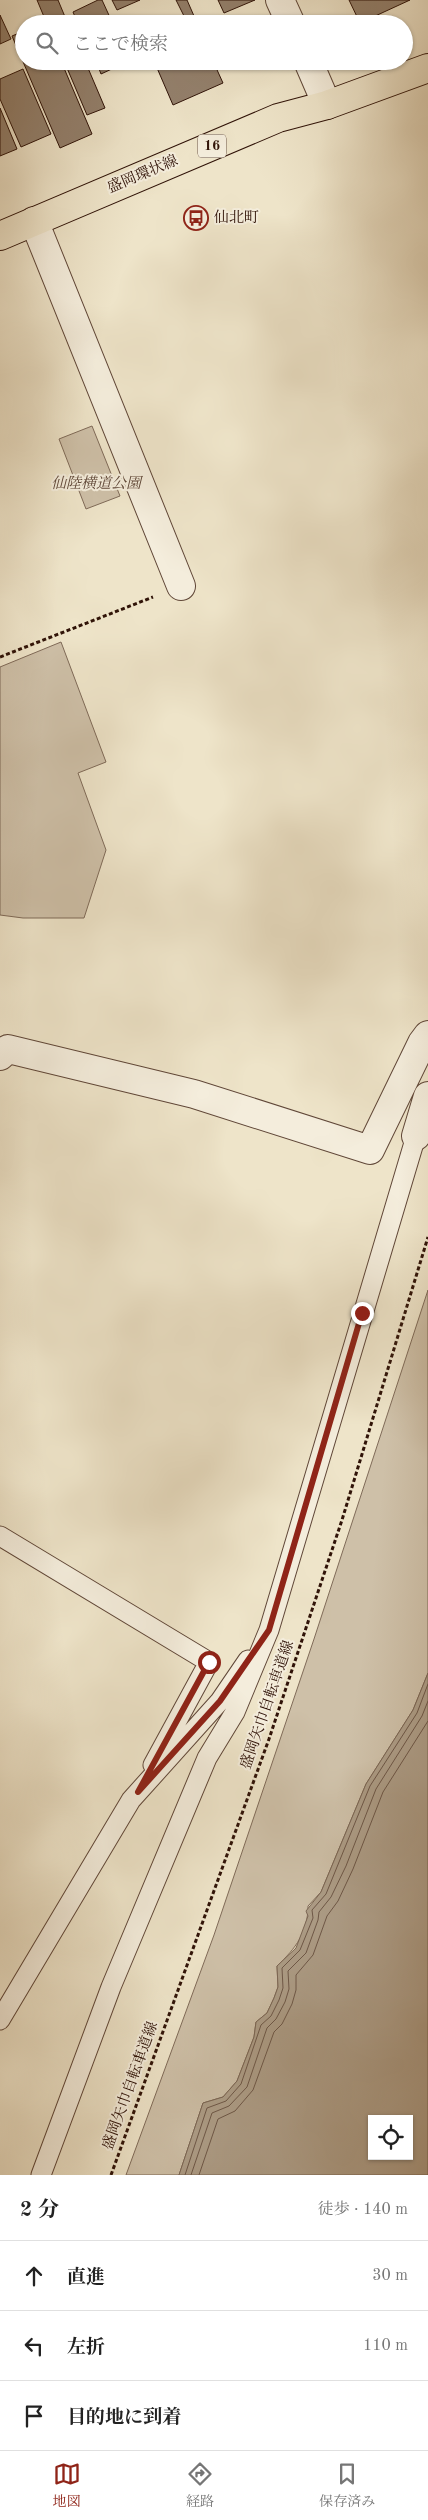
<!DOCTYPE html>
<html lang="ja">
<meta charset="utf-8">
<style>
body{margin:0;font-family:"Old Standard TT","Noto Serif JP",serif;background:#f6f6f6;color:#222}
.controls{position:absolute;right:15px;bottom:15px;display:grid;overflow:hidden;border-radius:0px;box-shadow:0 1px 4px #0004}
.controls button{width:45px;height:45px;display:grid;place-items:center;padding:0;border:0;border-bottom:1px solid #e0e0e0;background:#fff;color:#222;font:25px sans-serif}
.stop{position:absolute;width:15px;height:15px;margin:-11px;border:4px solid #8f2418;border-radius:50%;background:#fff}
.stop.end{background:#8f2418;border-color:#fff;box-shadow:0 1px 5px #0008}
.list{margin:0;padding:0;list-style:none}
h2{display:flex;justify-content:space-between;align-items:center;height:65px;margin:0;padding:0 20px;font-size:21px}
h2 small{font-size:16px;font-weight:400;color:#767676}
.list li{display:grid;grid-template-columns:32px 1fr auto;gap:15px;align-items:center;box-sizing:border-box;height:70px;padding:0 20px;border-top:1px solid #e0e0e0}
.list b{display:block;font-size:19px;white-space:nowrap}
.list em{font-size:16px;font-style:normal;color:#767676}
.icon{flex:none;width:28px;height:28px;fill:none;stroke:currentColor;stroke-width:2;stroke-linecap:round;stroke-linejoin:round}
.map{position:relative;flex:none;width:428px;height:2175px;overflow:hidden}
.search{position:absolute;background:#fff;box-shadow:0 1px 4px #0004;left:15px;right:15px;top:15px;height:55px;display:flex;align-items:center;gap:12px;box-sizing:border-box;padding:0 18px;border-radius:28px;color:#767676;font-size:19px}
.sheet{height:275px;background:#fff}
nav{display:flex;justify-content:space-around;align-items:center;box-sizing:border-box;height:70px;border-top:1px solid #e0e0e0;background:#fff;font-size:14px;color:#767676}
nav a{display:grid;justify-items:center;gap:2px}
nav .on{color:#8f2418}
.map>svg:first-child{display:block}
</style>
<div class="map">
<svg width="428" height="2175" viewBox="0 0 428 2175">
<rect width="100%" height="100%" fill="#eee4c9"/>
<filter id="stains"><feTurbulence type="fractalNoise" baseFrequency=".004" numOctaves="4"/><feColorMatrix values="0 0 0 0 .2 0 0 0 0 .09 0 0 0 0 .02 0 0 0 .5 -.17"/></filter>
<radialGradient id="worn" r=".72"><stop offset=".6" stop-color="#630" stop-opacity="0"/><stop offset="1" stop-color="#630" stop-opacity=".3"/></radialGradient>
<!-- green -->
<path fill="#cec0a8" stroke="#7f6a58" d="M92 426 120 496 86 509 59 439Z
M61 642 106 762 78 773 106 850 84 918H23L0 915V667Z
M428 1290V1673L413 1710 366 1784 321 1892 308 1906C308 1932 296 1948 277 1966L278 1987 274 1998 267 2013 256 2022 254 2037 237 2081 223 2097 203 2103 179 2175H126L214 1935 314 1639Z"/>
<!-- water -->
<path fill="#ad9d87" stroke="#7b6654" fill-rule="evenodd" d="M428 1673V2175H179L203 2103 223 2097 237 2081 254 2037 256 2022 267 2013 274 1998 278 1987 277 1966 296 1948 308 1916 306 1911 321 1892 366 1784 413 1710ZM372 2119H409V2156H372Z"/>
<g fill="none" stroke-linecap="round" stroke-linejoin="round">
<!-- shore -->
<path stroke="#6e5848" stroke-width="1" d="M185 2175 207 2108 226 2101 241 2084 261 2025 271 2016 279 2000 283 1988 282 1968 300 1950 313 1918 312 1910 326 1894 370 1786 417 1713 428 1684
M191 2175 212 2113 229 2106 247 2087 267 2028 276 2019 285 2002 289 1989 288 1971 306 1953 318 1920 319 1912 331 1897 346 1866 376 1789 422 1716 428 1701
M199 2175 218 2119 235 2111 253 2090 274 2032 282 2024 292 2004 296 1990V1975L313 1955 327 1916 338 1901 353 1869 383 1792 428 1721"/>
</g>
<!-- building -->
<path fill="#93806c" stroke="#301308" d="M37 0H58L68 24H47Z
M98 0H102L113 24H78L73 12Z
M112 0H140L117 10Z
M176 0H187L194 16 186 20Z
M218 0H255L224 13Z
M349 0H410L360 23Z
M0 15 11 39 0 44Z
M24 31V61H61L92 134 60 148 12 36Z
M64 61H85L105 108 87 115Z
M96 61H129L101 74Z
M154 61H213L223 83 173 105Z
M23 69 51 134 21 147 0 99V79Z
M0 108 17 149 0 156Z"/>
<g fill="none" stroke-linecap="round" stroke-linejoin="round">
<defs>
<path id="lane" d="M0 1536 209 1662 153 1765
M0 2020 131 1800 220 1701 248 1660
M41 2175 111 1987 207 1758 235 1712 269 1630 416 1136"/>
<path id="street" d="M280 0 291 24
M308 61 327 105
M34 221 181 586
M0 1056 8 1049 194 1094 370 1150 422 1043 428 1035
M416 1136 428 1096"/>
<path id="primary" d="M0 236 278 118 327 105 428 68"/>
</defs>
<!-- lane casing -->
<use href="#lane" stroke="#604738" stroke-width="21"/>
<!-- street casing -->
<use href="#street" stroke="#604738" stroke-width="30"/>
<!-- primary casing -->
<use href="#primary" stroke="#301308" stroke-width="30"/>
<!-- path -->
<path stroke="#301308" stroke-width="3" stroke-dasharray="4 2.5" stroke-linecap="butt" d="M0 657 153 597
M111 2175 269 1739 342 1520 428 1237"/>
<!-- lane -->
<use href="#lane" stroke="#f4eddc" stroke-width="19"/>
<!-- street -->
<use href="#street" stroke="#f4eddc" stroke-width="28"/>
<!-- primary -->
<use href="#primary" stroke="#eee4c9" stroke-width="28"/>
</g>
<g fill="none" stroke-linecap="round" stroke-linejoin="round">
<!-- route -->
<path stroke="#8f2418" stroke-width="6" d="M209 1662 138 1792 220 1701 269 1630 362 1313"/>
</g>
<!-- icons -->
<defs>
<symbol id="bus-ring" viewBox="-11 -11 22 22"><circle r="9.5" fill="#f4eddc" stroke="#8f2418" stroke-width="1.5"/><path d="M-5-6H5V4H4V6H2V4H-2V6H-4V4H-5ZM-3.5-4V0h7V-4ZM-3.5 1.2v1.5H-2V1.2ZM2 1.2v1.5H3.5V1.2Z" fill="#8f2418"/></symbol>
</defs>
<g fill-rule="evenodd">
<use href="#bus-ring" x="182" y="204" width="28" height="28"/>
</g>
<g text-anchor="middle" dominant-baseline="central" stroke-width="4" stroke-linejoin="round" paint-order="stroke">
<!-- shield labels -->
<rect fill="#f4eddc" stroke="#6b5448" stroke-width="1" x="198" y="134.5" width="28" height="23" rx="4"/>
<g font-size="14" font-weight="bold" fill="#301308">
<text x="212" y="146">16</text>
</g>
<!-- street labels -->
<g font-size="15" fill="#301308" stroke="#f4eddc">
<text transform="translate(143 175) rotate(-23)">盛岡環状線</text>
<text transform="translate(268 1705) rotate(-71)">盛岡矢巾自転車道線</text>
<text transform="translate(131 2086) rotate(-70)">盛岡矢巾自転車道線</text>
</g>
<!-- poi labels -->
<g font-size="15" fill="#301308" stroke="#f4eddc" text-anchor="start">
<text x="214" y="218">仙北町</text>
</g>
<!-- park labels -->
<g font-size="15" font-style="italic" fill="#5f4738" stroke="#f4eddc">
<text x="96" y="484">仙陸横道公園</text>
</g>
</g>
<rect width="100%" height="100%" filter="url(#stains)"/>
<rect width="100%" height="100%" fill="url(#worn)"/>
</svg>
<div class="controls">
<button><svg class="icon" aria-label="locate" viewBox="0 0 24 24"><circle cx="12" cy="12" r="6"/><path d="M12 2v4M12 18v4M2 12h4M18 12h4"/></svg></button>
</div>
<div class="stop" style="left:209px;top:1662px"></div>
<div class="stop end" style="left:362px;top:1313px"></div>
<div class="search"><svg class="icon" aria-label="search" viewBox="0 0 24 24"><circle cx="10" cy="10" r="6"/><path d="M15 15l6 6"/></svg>ここで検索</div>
</div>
<section class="sheet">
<h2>2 分<small>徒歩 · 140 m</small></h2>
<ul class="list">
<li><svg class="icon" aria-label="ahead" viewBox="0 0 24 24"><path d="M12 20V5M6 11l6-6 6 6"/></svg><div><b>直進</b></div><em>30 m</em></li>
<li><svg class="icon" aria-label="left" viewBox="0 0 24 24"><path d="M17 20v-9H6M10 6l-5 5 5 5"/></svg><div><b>左折</b></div><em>110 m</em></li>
<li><svg class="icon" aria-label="arrive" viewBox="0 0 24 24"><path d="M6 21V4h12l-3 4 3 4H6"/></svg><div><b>目的地に到着</b></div></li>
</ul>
</section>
<nav>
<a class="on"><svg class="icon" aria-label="map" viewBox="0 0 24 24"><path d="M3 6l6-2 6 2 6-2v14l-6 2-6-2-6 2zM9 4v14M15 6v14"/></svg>地図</a>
<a><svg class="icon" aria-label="directions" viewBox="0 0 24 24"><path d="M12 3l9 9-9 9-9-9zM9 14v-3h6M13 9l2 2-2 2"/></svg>経路</a>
<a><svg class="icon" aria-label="saved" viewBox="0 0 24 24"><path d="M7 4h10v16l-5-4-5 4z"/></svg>保存済み</a>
</nav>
